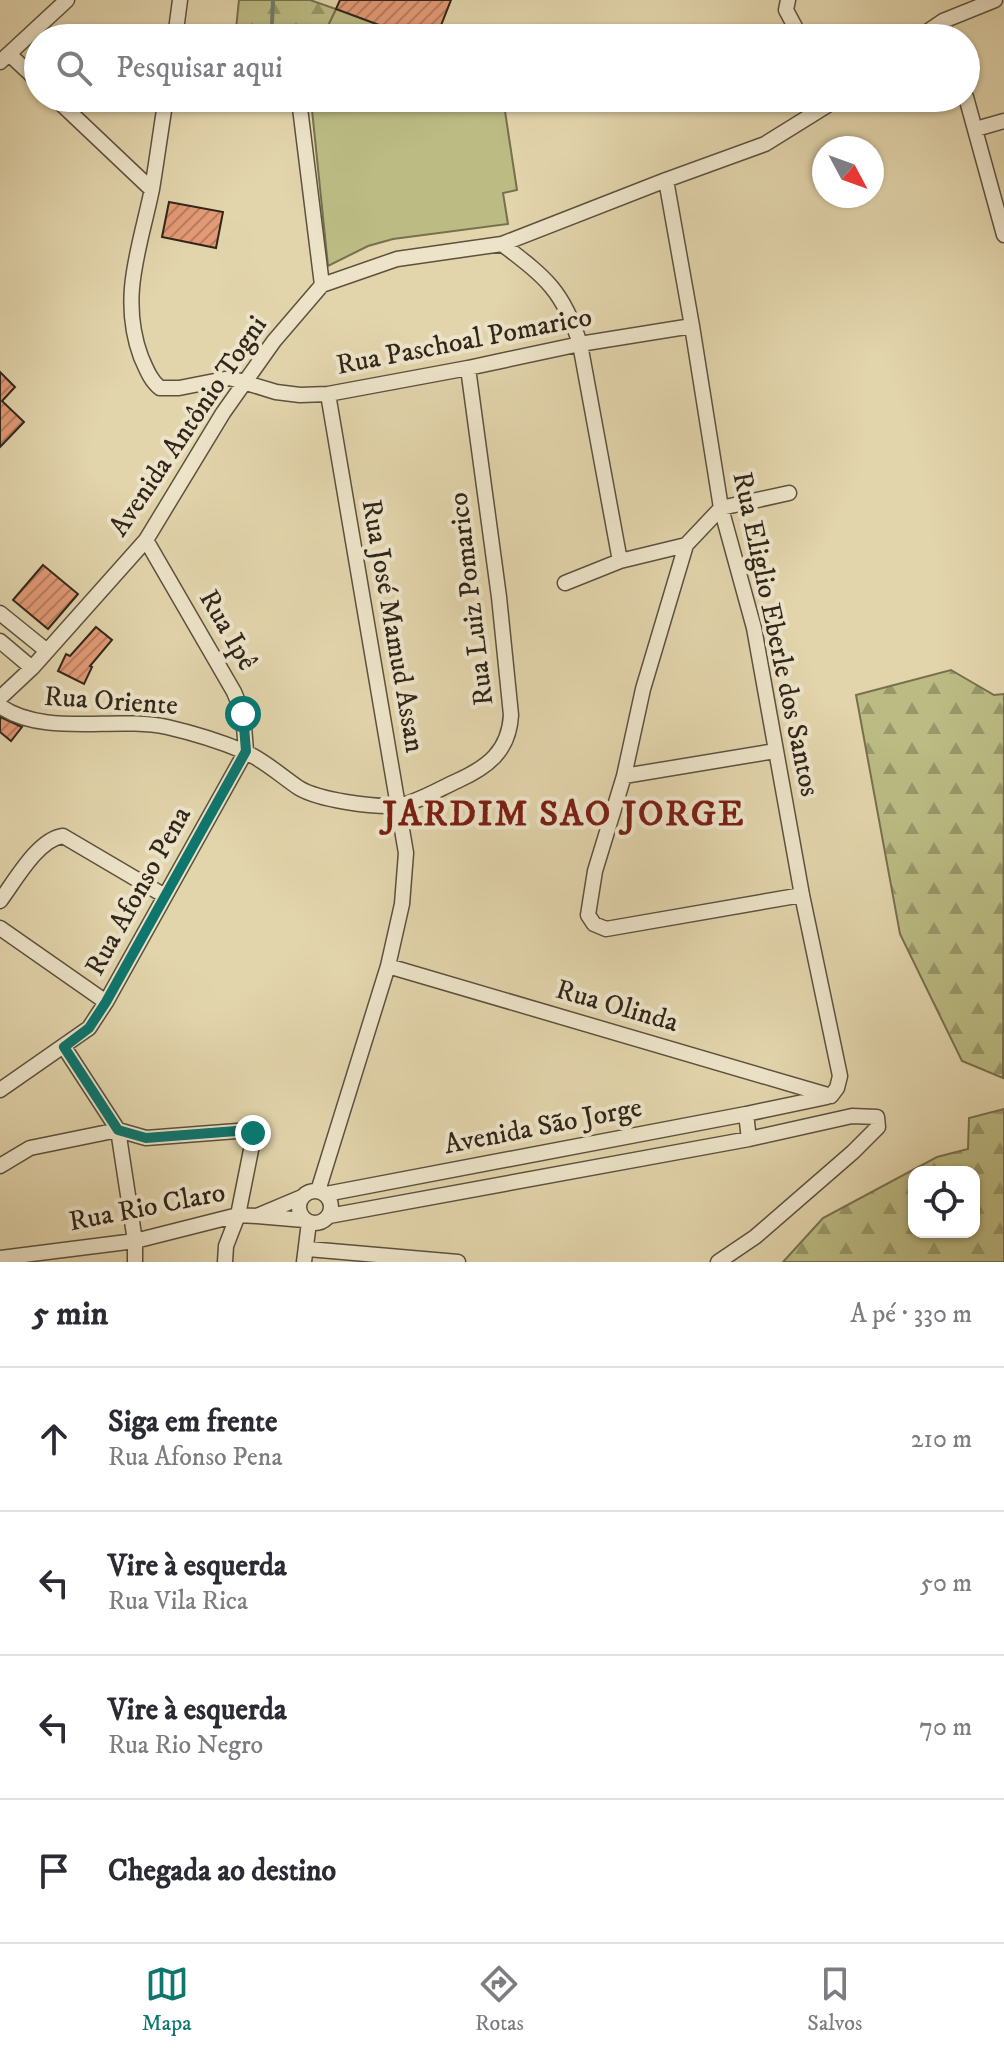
<!DOCTYPE html>
<html lang="pt">
<meta charset="utf-8">
<style>
body{margin:0;font-family:"IM FELL DW Pica",serif;background:#f7f7f7;color:#2b2b33}
.controls{position:absolute;right:24px;bottom:24px;display:grid;overflow:hidden;border-radius:16px;box-shadow:0 2px 6px #0004}
.controls button{width:72px;height:72px;display:grid;place-items:center;padding:0;border:0;border-bottom:2px solid #e1e1e2;background:#fff;color:#2b2b33;font:40px sans-serif}
.compass{position:absolute;left:812px;top:136px;width:72px;height:72px;border-radius:50%;background:#fff;box-shadow:0 2px 6px #0004;rotate:131deg}
.stop{position:absolute;width:24px;height:24px;margin:-18px;border:6px solid #0f766e;border-radius:50%;background:#fff}
.stop.end{background:#0f766e;border-color:#fff;box-shadow:0 2px 8px #0008}
.list{margin:0;padding:0;list-style:none}
h2{display:flex;justify-content:space-between;align-items:center;height:104px;margin:0;padding:0 32px;font-size:34px}
h2 small{font-size:26px;font-weight:400;color:#7c7c81}
.list li{display:grid;grid-template-columns:52px 1fr auto;gap:24px;align-items:center;box-sizing:border-box;height:144px;padding:0 32px;border-top:2px solid #e1e1e2}
.list b{display:block;font-size:30px;white-space:nowrap}
.list p{margin:0;font-size:26px;white-space:nowrap;color:#7c7c81}
.list em{font-size:26px;font-style:normal;color:#7c7c81}
.icon{flex:none;width:44px;height:44px;fill:none;stroke:currentColor;stroke-width:2;stroke-linecap:round;stroke-linejoin:round}
.map{position:relative;flex:none;width:1004px;height:1262px;overflow:hidden}
.search{position:absolute;background:#fff;box-shadow:0 2px 6px #0004;left:24px;right:24px;top:24px;height:88px;display:flex;align-items:center;gap:20px;box-sizing:border-box;padding:0 28px;border-radius:44px;color:#7c7c81;font-size:30px}
.sheet{height:680px;background:#fff}
nav{display:flex;justify-content:space-around;align-items:center;box-sizing:border-box;height:112px;border-top:2px solid #e1e1e2;background:#fff;font-size:22px;color:#7c7c81}
nav a{display:grid;justify-items:center;gap:4px}
nav .on{color:#0f766e}
.map>svg:first-child{display:block}
</style>
<div class="map">
<svg width="1004" height="1262" viewBox="0 0 1004 1262">
<defs>
<pattern id="forest-firs" width="22" height="20" patternUnits="userSpaceOnUse" patternTransform="scale(2)"><rect width="22" height="20" fill="#bbbb83"/><path d="M5 1l3.5 6h-7zM16 11l3.5 6h-7z" fill="#98986a"/></pattern>
<pattern id="building-hatch" width="6" height="6" patternUnits="userSpaceOnUse" patternTransform="scale(2)"><rect width="6" height="6" fill="#e39a75"/><path d="M-1 1l2-2M0 6l6-6M5 7l2-2" fill="none" stroke="#b87d5f"/></pattern>
</defs>
<rect width="100%" height="100%" fill="#e2d4ab"/>
<filter id="stains"><feTurbulence type="fractalNoise" baseFrequency=".0025" numOctaves="4"/><feColorMatrix values="0 0 0 0 .2 0 0 0 0 .09 0 0 0 0 .02 0 0 0 .5 -.17"/></filter>
<radialGradient id="worn" r=".72"><stop offset=".6" stop-color="#630" stop-opacity="0"/><stop offset="1" stop-color="#630" stop-opacity=".3"/></radialGradient>
<!-- green -->
<path fill="#bbbb83" stroke="#76704e" stroke-width="2" d="M336 9 414 38H322Z
M292 98H503L517 190 503 193 508 224 393 239 368 246 328 266 311 100Z"/>
<!-- forest -->
<path fill="url(#forest-firs)" stroke="#76704e" stroke-width="2" fill-rule="evenodd" d="M239 0H310L336 9 322 38H235Z
M951 670 994 695 1004 694 1003 1078 962 1061 900 934 856 695Z
M1004 1109V1262H783L823 1218 937 1157 968 1149 969 1118ZM974 1172V1232H914V1172Z"/>
<g fill="none" stroke-linecap="round" stroke-linejoin="round">
<!-- stream -->
<path stroke="#6d7e6f" stroke-width="4" d="M272 23 273 0"/>
</g>
<!-- building -->
<path fill="url(#building-hatch)" stroke="#30261a" stroke-width="2" d="M340 0H451L436 38H414L336 9Z
M169 202 223 212 216 248 162 237Z
M0 372 15 387 2 401 24 422 0 447Z
M43 565 78 594 48 629 13 600Z
M96 627 112 640 90 666 92 667 84 684 58 671 66 654 70 656Z
M0 717 22 727 11 741 0 732Z"/>
<g fill="none" stroke-linecap="round" stroke-linejoin="round">
<defs>
<path id="minor" d="M788 0 786 10 801 38
M943 21 948 38
M175 38 180 0
M849 38 852 36
M918 38 943 21 995 0
M9 54 38 81
M0 62 67 0
M966 97 1004 235
M55 98 151 189
M166 98C161 128 157 159 152 189 140 248 119 297 141 357 146 368 150 380 160 388H179L230 378 276 392 300 395 328 394 468 368 580 344 692 326
M300 108 322 285
M976 129 1004 121
M666 180 692 326 721 508 754 628 802 895 840 1076 837 1088 831 1096
M502 244C545 277 563 290 580 344L620 561
M686 545 643 689 624 776 595 871 588 915 594 924 606 929 802 895
M565 583 620 561 686 545 721 508 789 493
M0 613 47 651
M0 641 32 668
M0 698 32 668 146 540 223 413 274 341 322 285 397 259 502 244 666 180 765 144 839 98
M0 706C44 737 114 716 167 727 193 733 219 741 243 751 263 759 281 776 299 788 319 800 371 807 395 806 411 806 441 788 457 781 488 767 509 751 511 715L499 597 468 368
M624 776 775 751
M0 901C15 881 38 839 63 836L165 896
M0 928 106 1002
M388 966 831 1096
M64 1047 118 1130 135 1241V1262
M0 1090 89 1028 106 1002 246 751 243 714 234 692 146 540
M746 1114 827 1097
M0 1166 30 1148 118 1130 146 1138 250 1130 254 1135 238 1215 226 1246 225 1262
M299 1207a16 16 0 1 1 32 0a16 16 0 1 1-32 0Z
M318 1191 388 966 402 904 406 853 328 394
M326 1194 746 1114 749 1139
M302 1197 257 1216 304 1220
M329 1216 749 1139 852 1116 877 1117 878 1127 853 1152 755 1237 718 1262
M308 1249 458 1262
M0 1258 135 1241 238 1215 257 1216
M304 1262 309 1222"/>
</defs>
<!-- minor casing -->
<use href="#minor" stroke="#5c523e" stroke-width="17"/>
<!-- minor -->
<use href="#minor" stroke="#ece3c8" stroke-width="14"/>
</g>
<g fill="none" stroke-linecap="round" stroke-linejoin="round">
<!-- route -->
<path stroke="#0f766e" stroke-width="10" d="M243 714 246 751 106 1002 89 1028 64 1047 118 1130 146 1138 249 1130 253 1133"/>
</g>
<g text-anchor="middle" dominant-baseline="central" stroke-width="8" stroke-linejoin="round" paint-order="stroke">
<!-- street labels -->
<g font-size="28" fill="#30261a" stroke="#ece3c8">
<text transform="translate(464 341) rotate(-11)">Rua Paschoal Pomarico</text>
<text transform="translate(188 426) rotate(-56)">Avenida Antônio Togni</text>
<text transform="translate(471 599) rotate(-97)">Rua Luiz Pomarico</text>
<text transform="translate(393 626) rotate(80)">Rua José Mamud Assan</text>
<text transform="translate(228 630) rotate(60)">Rua Ipê</text>
<text transform="translate(776 634) rotate(78)">Rua Eliglio Eberle dos Santos</text>
<text transform="translate(111 701) rotate(4)">Rua Oriente</text>
<text transform="translate(138 891) rotate(-61)">Rua Afonso Pena</text>
<text transform="translate(617 1006) rotate(16)">Rua Olinda</text>
<text transform="translate(543 1126) rotate(-11)">Avenida São Jorge</text>
<text transform="translate(147 1207) rotate(-11)">Rua Rio Claro</text>
</g>
<!-- district labels -->
<g font-size="36" font-weight="bold" letter-spacing="2" fill="#7a1f14" stroke="#ece3c8">
<text x="564" y="814">JARDIM SAO JORGE</text>
</g>
</g>
<rect width="100%" height="100%" filter="url(#stains)"/>
<rect width="100%" height="100%" fill="url(#worn)"/>
</svg>
<div class="controls">
<button><svg class="icon" aria-label="locate" viewBox="0 0 24 24"><circle cx="12" cy="12" r="6"/><path d="M12 2v4M12 18v4M2 12h4M18 12h4"/></svg></button>
</div>
<svg class="compass" viewBox="-18 -18 36 36"><path d="M0-13l5 13h-10z" fill="#e53935"/><path d="M0 13l5-13h-10z" fill="#7c7c81"/></svg>
<div class="stop" style="left:243px;top:714px"></div>
<div class="stop end" style="left:253px;top:1133px"></div>
<div class="search"><svg class="icon" aria-label="search" viewBox="0 0 24 24"><circle cx="10" cy="10" r="6"/><path d="M15 15l6 6"/></svg>Pesquisar aqui</div>
</div>
<section class="sheet">
<h2>5 min<small>A pé · 330 m</small></h2>
<ul class="list">
<li><svg class="icon" aria-label="ahead" viewBox="0 0 24 24"><path d="M12 20V5M6 11l6-6 6 6"/></svg><div><b>Siga em frente</b><p>Rua Afonso Pena</p></div><em>210 m</em></li>
<li><svg class="icon" aria-label="left" viewBox="0 0 24 24"><path d="M17 20v-9H6M10 6l-5 5 5 5"/></svg><div><b>Vire à esquerda</b><p>Rua Vila Rica</p></div><em>50 m</em></li>
<li><svg class="icon" aria-label="left" viewBox="0 0 24 24"><path d="M17 20v-9H6M10 6l-5 5 5 5"/></svg><div><b>Vire à esquerda</b><p>Rua Rio Negro</p></div><em>70 m</em></li>
<li><svg class="icon" aria-label="arrive" viewBox="0 0 24 24"><path d="M6 21V4h12l-3 4 3 4H6"/></svg><div><b>Chegada ao destino</b></div></li>
</ul>
</section>
<nav>
<a class="on"><svg class="icon" aria-label="map" viewBox="0 0 24 24"><path d="M3 6l6-2 6 2 6-2v14l-6 2-6-2-6 2zM9 4v14M15 6v14"/></svg>Mapa</a>
<a><svg class="icon" aria-label="directions" viewBox="0 0 24 24"><path d="M12 3l9 9-9 9-9-9zM9 14v-3h6M13 9l2 2-2 2"/></svg>Rotas</a>
<a><svg class="icon" aria-label="saved" viewBox="0 0 24 24"><path d="M7 4h10v16l-5-4-5 4z"/></svg>Salvos</a>
</nav>
